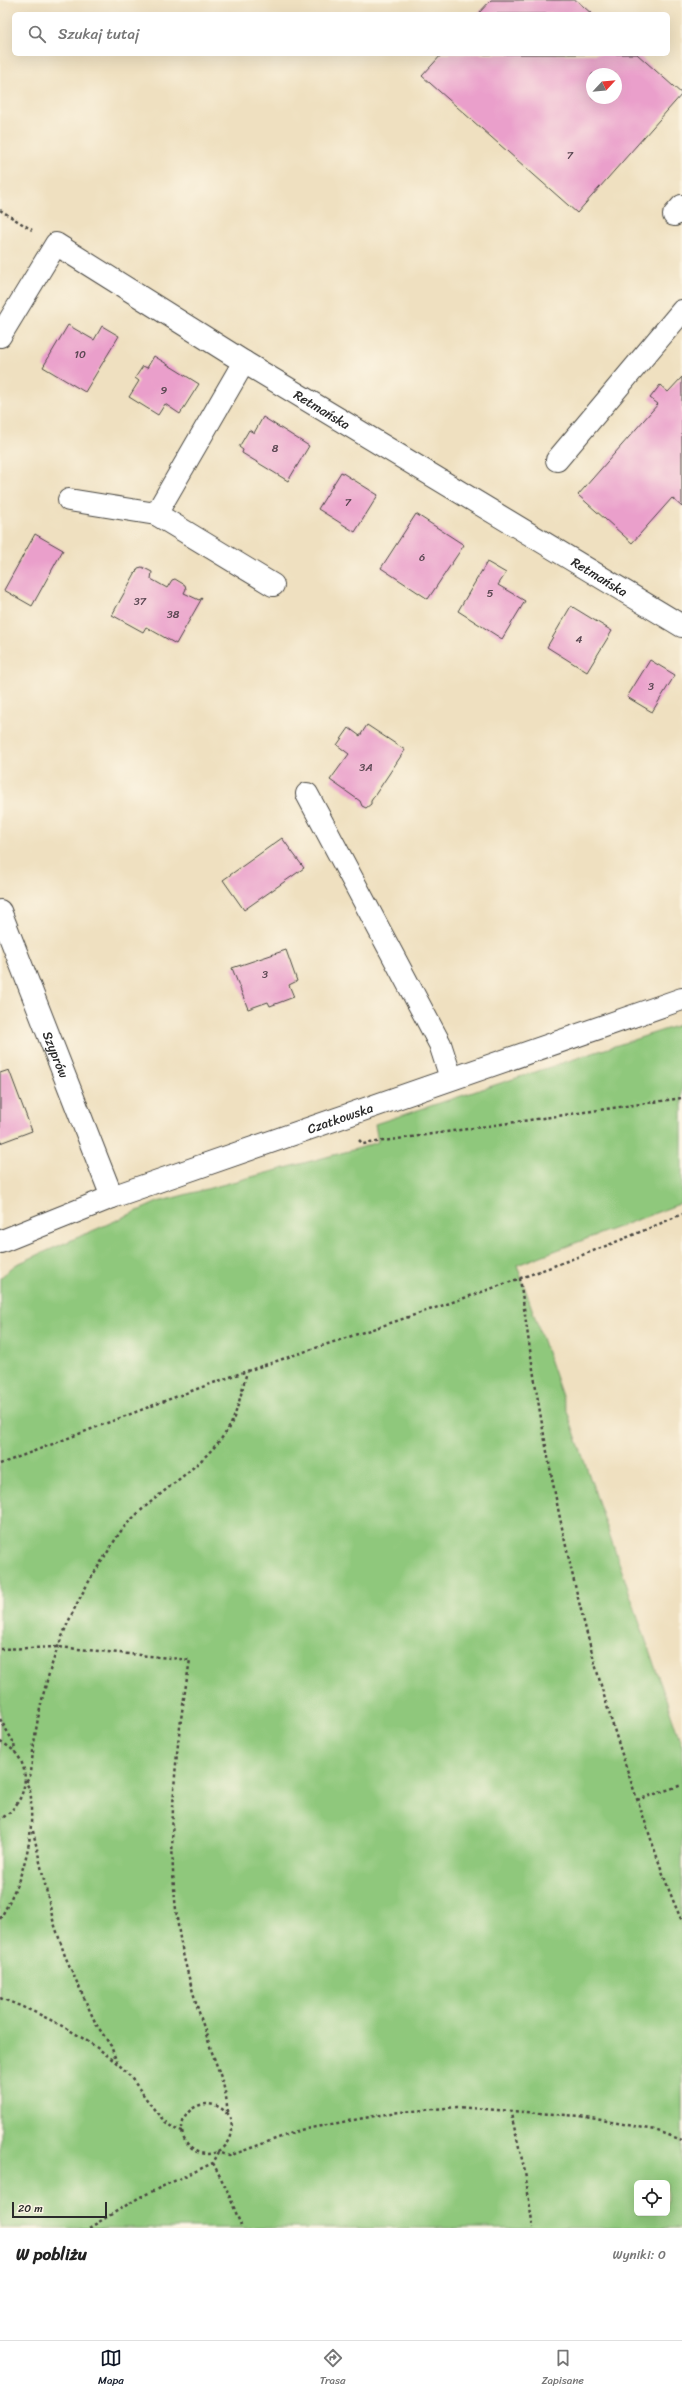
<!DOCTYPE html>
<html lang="pl">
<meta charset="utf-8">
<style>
body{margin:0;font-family:Sriracha,sans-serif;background:#f6f6f6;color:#222}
.controls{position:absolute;right:12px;bottom:12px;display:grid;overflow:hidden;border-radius:6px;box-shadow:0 4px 16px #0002}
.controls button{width:36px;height:36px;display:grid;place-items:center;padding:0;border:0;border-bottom:1px solid #e0e0e0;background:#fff;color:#222;font:20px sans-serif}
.compass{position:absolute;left:586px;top:68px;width:36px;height:36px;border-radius:50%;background:#fff;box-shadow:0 4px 16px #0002;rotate:64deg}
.scale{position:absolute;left:12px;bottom:10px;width:95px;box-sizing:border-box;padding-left:4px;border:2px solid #2b2b2b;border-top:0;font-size:11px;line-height:14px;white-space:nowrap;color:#2b2b2b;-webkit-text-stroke:3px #fcf5e5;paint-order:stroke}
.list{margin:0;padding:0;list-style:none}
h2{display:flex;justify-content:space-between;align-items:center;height:52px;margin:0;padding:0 16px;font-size:17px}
h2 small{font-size:13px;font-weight:400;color:#767676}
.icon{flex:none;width:22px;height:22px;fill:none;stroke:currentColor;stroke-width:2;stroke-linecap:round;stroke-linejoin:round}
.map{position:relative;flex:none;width:682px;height:2228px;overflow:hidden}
.search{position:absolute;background:#fff;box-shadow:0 4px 16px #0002;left:12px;right:12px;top:12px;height:44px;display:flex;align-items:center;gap:10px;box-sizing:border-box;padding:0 14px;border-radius:6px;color:#767676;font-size:15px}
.sheet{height:112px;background:#fff}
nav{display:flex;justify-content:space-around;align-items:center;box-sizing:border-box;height:56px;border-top:1px solid #e0e0e0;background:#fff;font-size:11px;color:#767676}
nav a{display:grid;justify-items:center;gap:2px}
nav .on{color:#111827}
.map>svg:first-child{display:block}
</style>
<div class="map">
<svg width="682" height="2228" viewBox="0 0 682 2228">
<rect width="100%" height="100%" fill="#fcf5e5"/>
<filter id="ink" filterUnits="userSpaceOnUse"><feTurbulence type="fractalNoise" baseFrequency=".025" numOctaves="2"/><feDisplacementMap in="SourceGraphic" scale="8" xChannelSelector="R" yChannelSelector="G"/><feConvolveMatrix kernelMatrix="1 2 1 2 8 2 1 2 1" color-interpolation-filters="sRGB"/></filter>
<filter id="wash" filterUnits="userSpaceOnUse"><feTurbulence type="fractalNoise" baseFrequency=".012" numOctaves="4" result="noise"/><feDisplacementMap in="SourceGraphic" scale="16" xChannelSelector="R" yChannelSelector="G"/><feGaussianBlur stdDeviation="0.9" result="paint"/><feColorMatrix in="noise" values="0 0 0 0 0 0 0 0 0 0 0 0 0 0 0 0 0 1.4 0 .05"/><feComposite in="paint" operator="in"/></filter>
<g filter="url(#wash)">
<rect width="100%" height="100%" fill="#efe0c0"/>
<!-- green -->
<path fill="#8fc87c" stroke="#5d7a54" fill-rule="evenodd" d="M682 1024V1203L517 1265 682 1746V2228H0V1278L15 1265 158 1202 360 1148 378 1142 375 1124ZM637 2183H667V2213H637Z"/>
<g id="blocks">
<!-- building -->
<path fill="#ea9fcb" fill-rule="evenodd" d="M491 0H576L592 14H478Z
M442 54H637L682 94 577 213 422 76ZM592 74H616V98H592Z
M68 325 94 340 102 326 119 336 85 392 43 367Z
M154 356 199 384 180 414 165 404 158 415 129 397 139 381 135 378 143 366 147 368Z
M682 377V507L672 498 632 543 578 495 658 404 650 398 660 385 668 392Z
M263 417 309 446 288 481 242 453 243 450 239 447 249 430 254 433Z
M341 472 378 495 355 532 318 509Z
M416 514 464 545 428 599 381 568Z
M35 534 63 550 32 606 4 590Z
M487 562 506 573 498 585 525 601 502 639 458 611Z
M142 567 152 572 151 579 167 588 172 580 175 579 185 585 186 589 184 593 199 600 202 598 176 644 146 627 143 632 112 615 138 568Z
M571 606 612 631 587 672 547 647Z
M650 660 675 675 652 712 627 697Z
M367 725 405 750 371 801V804L366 808 362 806 360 801 330 780 349 754 337 745 349 728 360 736Z
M282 838 304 868 244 910 223 880Z
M286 950 297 981 289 985 294 997 270 1006 268 1002 248 1009 232 968Z
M9 1070 32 1131 0 1143V1073Z"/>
</g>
</g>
<g filter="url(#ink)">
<use href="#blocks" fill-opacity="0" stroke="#484641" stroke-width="1"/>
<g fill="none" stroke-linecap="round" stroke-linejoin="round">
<defs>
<g id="minor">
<path d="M674 215 682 206"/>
<path id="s1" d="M0 336 56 244 244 362 682 626"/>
<path d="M557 460 682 311"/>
<path d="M69 500 156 514 273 585"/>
<path d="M156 514 244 362"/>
<path d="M307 794 440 1044 451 1078"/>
<path id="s2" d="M0 911 112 1197"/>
<path id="s3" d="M0 1242 112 1197 682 999"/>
</g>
</defs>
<!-- minor casing -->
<use href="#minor" stroke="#484641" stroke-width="24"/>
<!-- path -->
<path stroke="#484641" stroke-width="2.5" stroke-dasharray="3 3" stroke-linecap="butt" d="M0 210 32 230
M359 1140 363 1144 682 1098
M520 1278C543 1455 578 1630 637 1799 652 1840 664 1882 682 1921
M0 1464C83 1433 166 1399 250 1370 394 1321 542 1276 682 1214
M0 1649 58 1647 190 1660C175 1749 165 1842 179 1932 184 1965 197 2007 208 2040 215 2064 228 2088 227 2112
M0 1719 14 1743 15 1752
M0 1742C36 1757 30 1803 0 1819
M637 1800 682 1785
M33 1831 53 1920 65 1956 96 2024 111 2046 117 2063
M0 1919C19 1886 33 1848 31 1809 31 1799 32 1791 26 1783L31 1774C36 1696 61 1621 105 1556 112 1546 118 1533 127 1524 158 1491 204 1467 228 1429 237 1416 242 1388 247 1372
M0 1998C43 2014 84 2035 119 2065 139 2081 157 2126 183 2132
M182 2129a25 25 0 1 1 50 0a25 25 0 1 1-50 0Z
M510 2110 525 2172 533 2228
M213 2163 227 2190 242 2228
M89 2228 140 2197 213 2163 219 2152 229 2156 300 2130 391 2113 457 2107 580 2116 655 2130 682 2140"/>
<!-- minor -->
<use href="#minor" stroke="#fff" stroke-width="22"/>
</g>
</g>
<g text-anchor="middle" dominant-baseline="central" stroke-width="3.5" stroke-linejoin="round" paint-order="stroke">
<!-- number labels -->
<g font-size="11" fill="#5b4853">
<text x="570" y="155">7</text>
<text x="80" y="354">10</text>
<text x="164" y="390">9</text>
<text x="275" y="448">8</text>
<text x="348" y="502">7</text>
<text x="422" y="557">6</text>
<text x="490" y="593">5</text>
<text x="140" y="601">37</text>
<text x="173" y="614">38</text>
<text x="579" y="639">4</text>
<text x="651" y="686">3</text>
<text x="366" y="767">3A</text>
<text x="265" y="974">3</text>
</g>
<!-- street labels -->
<g font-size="13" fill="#2b2b2b" stroke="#fcf5e5">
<text stroke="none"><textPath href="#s1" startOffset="421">Retmańska</textPath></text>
<text stroke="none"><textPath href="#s1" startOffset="745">Retmańska</textPath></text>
<text stroke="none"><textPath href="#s2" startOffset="154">Szyprów</textPath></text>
<text stroke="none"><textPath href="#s3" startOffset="362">Czatkowska</textPath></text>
</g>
</g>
</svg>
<div class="controls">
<button><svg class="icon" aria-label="locate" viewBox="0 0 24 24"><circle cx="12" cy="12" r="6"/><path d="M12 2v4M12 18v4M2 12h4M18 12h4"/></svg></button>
</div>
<svg class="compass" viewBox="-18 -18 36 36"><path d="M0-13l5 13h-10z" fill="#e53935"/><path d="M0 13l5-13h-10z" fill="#767676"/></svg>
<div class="scale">20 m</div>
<div class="search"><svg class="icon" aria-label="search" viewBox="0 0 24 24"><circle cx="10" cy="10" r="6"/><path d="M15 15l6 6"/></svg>Szukaj tutaj</div>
</div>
<section class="sheet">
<h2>W pobliżu<small>Wyniki: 0</small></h2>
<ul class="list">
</ul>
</section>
<nav>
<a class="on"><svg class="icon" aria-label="map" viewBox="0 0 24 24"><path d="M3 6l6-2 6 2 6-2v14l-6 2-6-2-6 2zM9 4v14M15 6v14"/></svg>Mapa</a>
<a><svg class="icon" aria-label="directions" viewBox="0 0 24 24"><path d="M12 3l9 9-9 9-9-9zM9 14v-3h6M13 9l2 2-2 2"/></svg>Trasa</a>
<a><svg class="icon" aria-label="saved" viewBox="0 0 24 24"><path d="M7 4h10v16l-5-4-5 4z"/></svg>Zapisane</a>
</nav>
